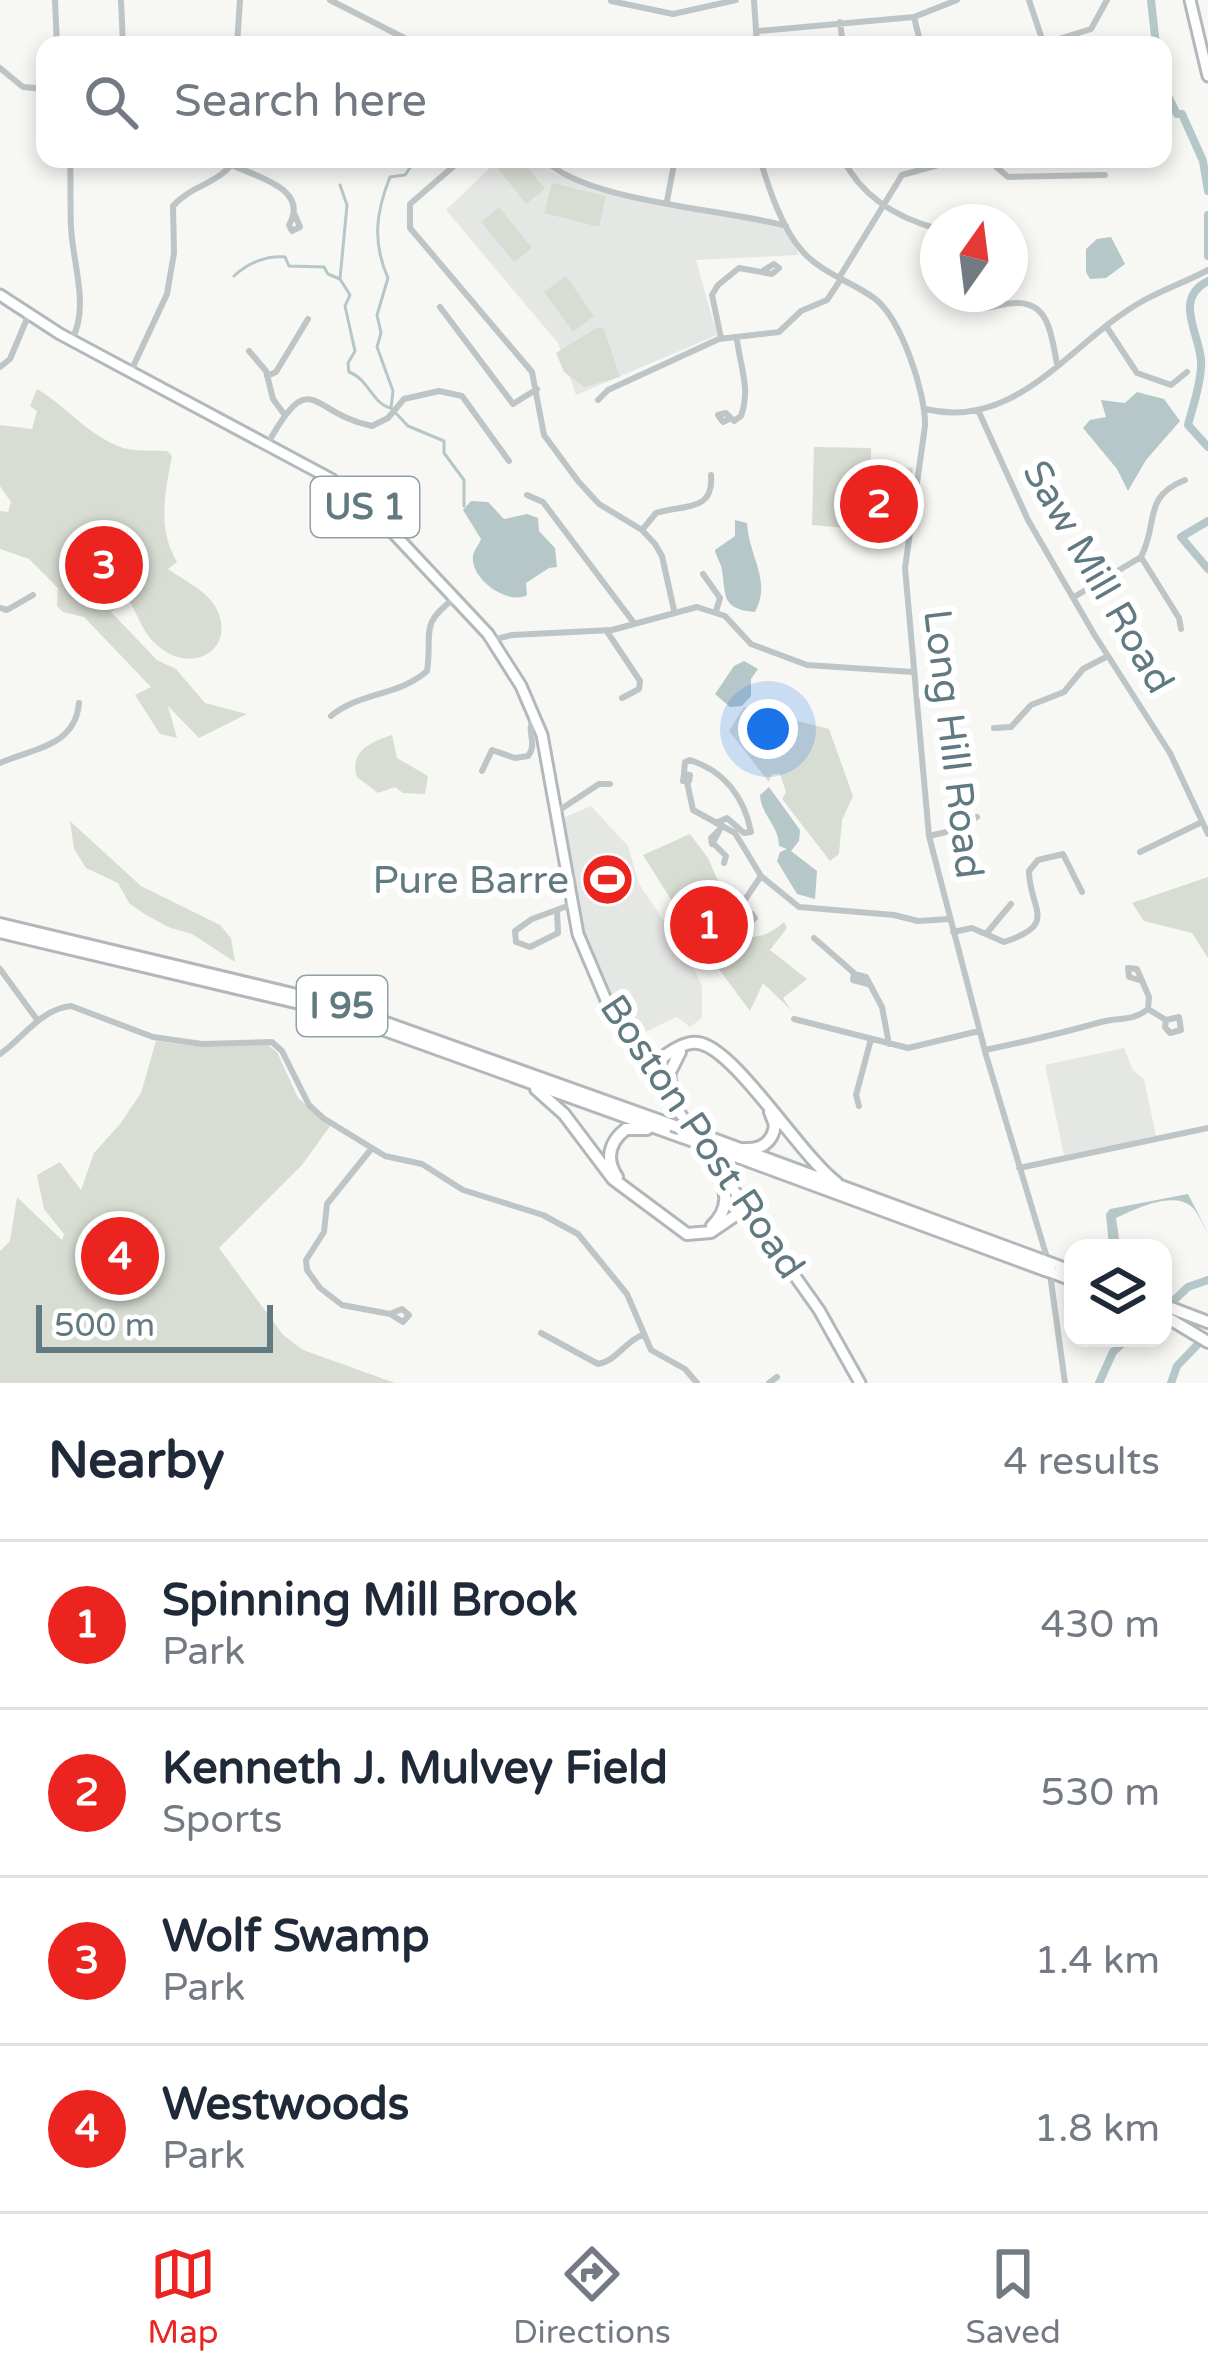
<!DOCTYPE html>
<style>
body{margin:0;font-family:"Varela Round",sans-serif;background:#f6f6f7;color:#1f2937}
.controls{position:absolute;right:36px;bottom:36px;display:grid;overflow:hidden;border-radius:24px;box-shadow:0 6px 18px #0003}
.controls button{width:108px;height:108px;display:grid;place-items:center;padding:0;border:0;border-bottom:3px solid #e0e1e3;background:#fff;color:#1f2937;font:60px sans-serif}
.compass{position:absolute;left:920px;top:204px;width:108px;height:108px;border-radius:50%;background:#fff;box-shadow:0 6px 18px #0003;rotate:14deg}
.scale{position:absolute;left:36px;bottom:30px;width:237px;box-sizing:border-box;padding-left:12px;border:6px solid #617a81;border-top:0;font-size:33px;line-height:42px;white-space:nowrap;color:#617a81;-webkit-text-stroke:9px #fff;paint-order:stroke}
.you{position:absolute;left:768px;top:729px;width:42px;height:42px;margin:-30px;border:9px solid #fff;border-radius:50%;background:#1a73e8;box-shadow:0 0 0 18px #1a73e833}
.badge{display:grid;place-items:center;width:78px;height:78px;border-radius:50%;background:#eb2420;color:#fff;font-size:39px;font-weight:700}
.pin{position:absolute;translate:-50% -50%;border:6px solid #fff;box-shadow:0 3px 12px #0006}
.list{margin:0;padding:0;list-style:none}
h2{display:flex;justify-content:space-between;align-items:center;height:156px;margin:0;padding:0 48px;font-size:51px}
h2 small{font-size:39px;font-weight:400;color:#747a83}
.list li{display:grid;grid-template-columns:78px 1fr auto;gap:36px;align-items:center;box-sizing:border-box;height:168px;padding:0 48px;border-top:3px solid #e0e1e3}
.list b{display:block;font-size:45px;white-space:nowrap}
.list p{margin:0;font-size:39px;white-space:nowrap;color:#747a83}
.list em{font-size:39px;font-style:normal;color:#747a83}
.icon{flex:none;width:66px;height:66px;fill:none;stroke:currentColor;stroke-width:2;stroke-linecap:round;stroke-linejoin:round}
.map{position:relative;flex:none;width:1208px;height:1383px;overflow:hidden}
.search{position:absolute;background:#fff;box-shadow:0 6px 18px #0003;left:36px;right:36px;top:36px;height:132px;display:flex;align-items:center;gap:30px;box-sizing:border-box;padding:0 42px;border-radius:24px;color:#747a83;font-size:45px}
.sheet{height:828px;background:#fff}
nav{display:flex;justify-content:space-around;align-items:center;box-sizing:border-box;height:168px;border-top:3px solid #e0e1e3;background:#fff;font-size:33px;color:#747a83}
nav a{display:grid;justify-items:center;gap:6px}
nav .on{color:#eb2420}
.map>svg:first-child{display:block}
</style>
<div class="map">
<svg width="1208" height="1383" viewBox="0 0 1208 1383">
<rect width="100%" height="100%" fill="#f7f7f4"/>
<!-- built -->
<path fill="#e5e7e5" d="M499 159H542L554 173 600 190 785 225 799 255 696 260 717 335 576 395 558 343 446 210Z
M591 806 628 846 639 884 689 958 702 986V1018L690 1027 677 1017 634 1037 581 934 563 818Z
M1124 1048 1133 1070 1144 1079 1156 1136 1064 1155 1045 1065Z"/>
<!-- green -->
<path fill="#d8ddd3" d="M504 159H521L545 189 526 204 496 166Z
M552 183 606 196 599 227 544 213Z
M499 207 532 248 514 262 481 222Z
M566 276 594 316 573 332 544 292Z
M598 327 604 329 620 377 584 387 564 372 556 353Z
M37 389C66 406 86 433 118 446 132 452 151 450 167 451L172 456C165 493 157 529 177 562L168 569C182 579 203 589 213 603 241 645 195 678 158 646 142 633 139 615 128 600L111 612 157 660 176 669 205 703 247 714 199 738 168 706 177 738 160 734 135 695 151 687 84 617 63 612 57 606 58 588 29 559 0 549V511L8 512 11 502 0 486V425L32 429 37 411 30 406Z
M814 447 871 448V465L913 468 903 542 858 540 856 529 812 525Z
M744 707 829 729 853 796 842 820 839 854 830 861 782 799 786 792 780 774H772L769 782 729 731Z
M392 735 397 758 428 776 425 794 403 793 395 787 378 793 357 777C349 752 370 742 392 735Z
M70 821 141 886 220 925 231 938 235 962 192 934 168 927 143 913 129 903 118 883 86 868 74 849Z
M690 834 708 858 718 881 711 887 737 935C756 940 769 935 784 922L787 928 770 950 807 979 783 998 792 1011 763 983 750 1011 690 930 643 855Z
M1208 877V958L1192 933 1144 921 1132 903Z
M156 1041 196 1046 268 1045 277 1052 298 1098 330 1126 302 1165 219 1248 283 1335 303 1350 395 1383H0V1251L10 1241 17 1197 62 1240 64 1234 44 1209 37 1175 60 1162 81 1190 94 1153 120 1124 141 1093Z"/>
<!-- water -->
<path fill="#b5c7c8" d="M1111 237 1125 264 1106 278 1090 279 1086 272V249L1097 239Z
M1137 392 1164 399 1180 421 1146 460 1128 491 1117 469 1083 428 1090 420 1106 417 1101 400 1125 403Z
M471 501 488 502 504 519 527 514 538 518 539 531 555 548 557 567 549 568 526 583 527 595C508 606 470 579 473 556 474 550 479 545 481 539L463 510Z
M735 520 747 523C749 557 772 581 755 612 721 609 726 596 722 570 721 563 716 557 715 550L735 536Z
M744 661 758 669 751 679V696L742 706 730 707 715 694 734 666Z
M769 787 800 830 799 841 791 851 817 871 815 899 797 894 777 861 780 852 787 849 779 846C779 826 761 815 760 795Z
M1188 1194 1208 1233C1203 1225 1198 1213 1192 1207 1173 1190 1135 1209 1116 1218L1120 1245 1109 1246 1106 1214 1110 1209Z"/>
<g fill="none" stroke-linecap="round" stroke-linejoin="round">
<!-- stream -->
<path stroke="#b5c7c8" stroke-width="3" d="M416 159 405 175 390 177C376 212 372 242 388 278L377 315 381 333 377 347 393 391 391 408 408 426 444 441V453L464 480V506
M340 185 347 205 340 279 350 295 345 306 355 351 348 363 349 372C369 379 372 404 391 408
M234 276C248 263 267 255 285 257L289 266 324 267 328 274 340 279"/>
<!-- river -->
<path stroke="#b5c7c8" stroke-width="8" d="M1151 0 1156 45
M1163 86 1177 114H1182L1203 161 1208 191
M1208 215V256
M1208 281C1170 300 1204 339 1201 367 1200 387 1193 406 1188 425L1208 447
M1208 521 1181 537 1208 569
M1173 1301 1188 1287 1208 1280
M1099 1383 1113 1352 1128 1338
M1171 1383 1177 1366 1200 1342"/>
<defs>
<path id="major" d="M1190 0 1208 76
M0 295 60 334 331 479 384 523 488 634 521 686 542 735 578 934 612 1014 692 1131
M702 1145 819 1310 860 1383"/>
<path id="highway" d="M0 924 330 1003 672 1125
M0 932 329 1010 682 1137
M648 1068C662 1059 680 1041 698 1043 734 1047 802 1158 837 1183
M536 1089 564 1114 613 1179 687 1234 711 1232 746 1208
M673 1102 669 1074 680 1052
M713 1139 1044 1261
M744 1149C761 1150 773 1142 775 1125L770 1112
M719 1150 1045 1270
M617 1177C605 1159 609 1142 626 1129H647
M712 1226C731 1207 726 1192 719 1169
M1052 1264 1073 1272
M1054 1273 1073 1280
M1163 1305 1208 1322
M1163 1315 1208 1342"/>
</defs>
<!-- major casing -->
<use href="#major" stroke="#b1b9bc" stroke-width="15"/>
<!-- highway casing -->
<use href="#highway" stroke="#b1b8ba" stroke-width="16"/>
<!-- minor -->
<path stroke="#bec5c7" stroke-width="6" d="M55 0 57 45
M121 0 123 45
M330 0 418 45
M754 0 757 45
M1029 0 1044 45
M611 1 673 14 736 0
M914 17 921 45
M840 22 843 45
M758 31 914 17 957 0
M1043 44 1091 29 1107 0
M237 45 240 0
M0 68 23 87 45 89
M70 159C71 181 70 204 71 226 72 261 90 307 72 339
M462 159 410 204V228L532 372 544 435 578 481 599 504 642 530 655 544 662 556 674 610
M544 159C584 202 726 209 786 226
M760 159C769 189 782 229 803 252 822 273 852 282 874 298 901 318 926 393 925 426L905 568 929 836 986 1055 1048 1261
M843 159C862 197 897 218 938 229
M987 159 1008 177 1105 175
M232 165C257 177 310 189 289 225L292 231 300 227 295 215
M667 201 675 159
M839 278 902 175 960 159
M964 294 980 308C993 308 1006 302 1019 303 1051 304 1052 341 1057 364
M440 307 513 404 537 389
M1108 329 1137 373 1171 385 1187 372
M721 338 712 295 718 285 739 268 772 274 779 268 774 264 764 270
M249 351 266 371 273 399 284 414
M0 367 10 359 29 314
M131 371 167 294 174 253 173 206C191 185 222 183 235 159
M267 376 276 372 308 319
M598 400 608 390 719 339 779 332 801 311 827 300 841 279
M925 409C1018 431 1069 343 1141 302 1162 290 1186 282 1208 270
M978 410 1028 520 1094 634 1170 753 1208 834
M729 419 723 422 718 415 726 413 734 421 741 416C751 388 740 367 737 339
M267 445C312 363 310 414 372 426L388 418 404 399 439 391 462 396 509 461
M527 495 543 502 634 623
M642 530 656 513C683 504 714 513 711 475
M1141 557 1179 618 1181 629
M703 574 720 598 716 611
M1074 597 1141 557C1159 522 1142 497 1185 480
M0 608 7 610 33 595
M606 630 640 681 639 689 622 698
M492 640 512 635 612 630 697 607 725 616 751 644 807 665 913 672
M331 716C360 692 399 696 427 671 433 632 418 625 455 598
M994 728 1011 727 1031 705 1064 692 1083 669 1108 656
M0 763C33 748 75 747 79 703
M482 771 492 750 515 758 528 756C538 744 526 731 533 719
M684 774 685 762 690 760C724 771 744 797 751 832L744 833 727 818 716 823
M684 774 690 775 689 781H683Z
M687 782 693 810 735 833 761 876 799 907 894 915 918 921 950 919
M555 813 599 784H610
M719 831 712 844 711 838 723 826
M929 836 955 830 977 817
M714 844 726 856 724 863
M1140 852 1202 822
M557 911 558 933 530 947 516 942 515 931 532 919 570 905
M752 914 755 918 751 922 747 917Z
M749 915 742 904 761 876
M953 932 972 928 1004 942C1060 924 1029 909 1029 871L1038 860 1063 854 1082 892
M986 934 1011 904
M814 938 854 973 853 980 868 984
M0 969 38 1021
M854 974 866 977 882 1007 889 1044
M1139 980 1129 977 1128 968 1137 969 1149 997 1148 1009
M794 1019 908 1048 979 1031
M985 1050C1024 1042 1062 1033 1101 1022 1119 1017 1132 1022 1148 1009L1166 1020 1165 1027 1170 1033 1181 1030 1179 1017 1166 1020
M0 1054C23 1038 41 1009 71 1006L153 1037 202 1044 272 1042 282 1051 309 1105 323 1118 385 1156 422 1164 463 1190 543 1215 578 1234 627 1294 651 1350 685 1369 697 1383
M859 1106 856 1095 871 1039
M372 1148 327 1204 324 1232 306 1260 307 1270 320 1288 342 1305 390 1314 403 1322 409 1315 402 1309 390 1314
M1019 1168 1208 1128
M1050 1274 1065 1383
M541 1333 598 1364C615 1362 625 1342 642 1335
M769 1383 777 1377"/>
<!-- major -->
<use href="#major" stroke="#fff" stroke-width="9"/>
<!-- highway -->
<use href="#highway" stroke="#fff" stroke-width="10"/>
<defs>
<path id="highway-bridge" d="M672 1125 713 1139
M682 1137 719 1150
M1044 1261 1052 1264
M1045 1270 1054 1273"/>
</defs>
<!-- highway-bridge casing -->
<use href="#highway-bridge" stroke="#b1b8ba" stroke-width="16" stroke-linecap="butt"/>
<!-- highway-bridge -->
<use href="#highway-bridge" stroke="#fff" stroke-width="10"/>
</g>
<!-- icons -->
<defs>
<symbol id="stadium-disc" viewBox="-11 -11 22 22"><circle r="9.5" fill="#eb2420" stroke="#fff"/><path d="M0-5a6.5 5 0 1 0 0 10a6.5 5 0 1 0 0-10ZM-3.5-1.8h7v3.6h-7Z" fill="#fff"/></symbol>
</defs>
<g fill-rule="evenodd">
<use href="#stadium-disc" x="578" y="850" width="59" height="59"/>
</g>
<g text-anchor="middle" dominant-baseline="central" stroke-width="12" stroke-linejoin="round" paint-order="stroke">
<!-- shield labels -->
<g fill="#fff" stroke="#90a2a7" stroke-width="3">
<rect x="311" y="477" width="108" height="60" rx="9"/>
<rect x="297" y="976" width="90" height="60" rx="9"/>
</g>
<g font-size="36" font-weight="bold" fill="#617a81">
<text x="365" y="507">US 1</text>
<text x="342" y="1006">I 95</text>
</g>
<!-- street labels -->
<g font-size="39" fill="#617a81" stroke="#fff">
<text transform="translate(1098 577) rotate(60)">Saw Mill Road</text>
<text transform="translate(953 744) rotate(83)">Long Hill Road</text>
<text transform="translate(702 1137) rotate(56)">Boston Post Road</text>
</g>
<!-- poi labels -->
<g font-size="39" fill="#617a81" stroke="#fff" text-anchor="end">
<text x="569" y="880">Pure Barre</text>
</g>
</g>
</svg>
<div class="controls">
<button><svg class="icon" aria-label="layers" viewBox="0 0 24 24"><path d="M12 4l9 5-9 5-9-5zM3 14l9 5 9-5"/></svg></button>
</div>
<svg class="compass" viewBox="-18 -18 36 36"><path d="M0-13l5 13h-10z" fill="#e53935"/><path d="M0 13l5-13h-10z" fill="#747a83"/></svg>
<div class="scale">500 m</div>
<div class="you"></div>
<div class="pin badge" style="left:709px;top:925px">1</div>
<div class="pin badge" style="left:879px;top:504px">2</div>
<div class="pin badge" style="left:104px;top:565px">3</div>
<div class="pin badge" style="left:120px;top:1256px">4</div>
<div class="search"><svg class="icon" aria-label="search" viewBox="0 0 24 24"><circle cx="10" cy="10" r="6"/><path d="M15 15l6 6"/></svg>Search here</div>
</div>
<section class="sheet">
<h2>Nearby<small>4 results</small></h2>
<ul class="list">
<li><span class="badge">1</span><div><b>Spinning Mill Brook</b><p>Park</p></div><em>430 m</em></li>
<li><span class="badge">2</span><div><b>Kenneth J. Mulvey Field</b><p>Sports</p></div><em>530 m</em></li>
<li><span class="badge">3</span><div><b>Wolf Swamp</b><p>Park</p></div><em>1.4 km</em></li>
<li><span class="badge">4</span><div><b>Westwoods</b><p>Park</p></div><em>1.8 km</em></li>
</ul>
</section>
<nav>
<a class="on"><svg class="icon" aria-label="map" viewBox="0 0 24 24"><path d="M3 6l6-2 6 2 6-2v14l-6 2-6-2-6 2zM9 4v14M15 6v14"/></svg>Map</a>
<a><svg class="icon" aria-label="directions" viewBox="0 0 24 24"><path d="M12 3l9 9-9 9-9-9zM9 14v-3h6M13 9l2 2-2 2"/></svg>Directions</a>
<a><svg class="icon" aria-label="saved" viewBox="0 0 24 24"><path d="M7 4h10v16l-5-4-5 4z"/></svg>Saved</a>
</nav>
